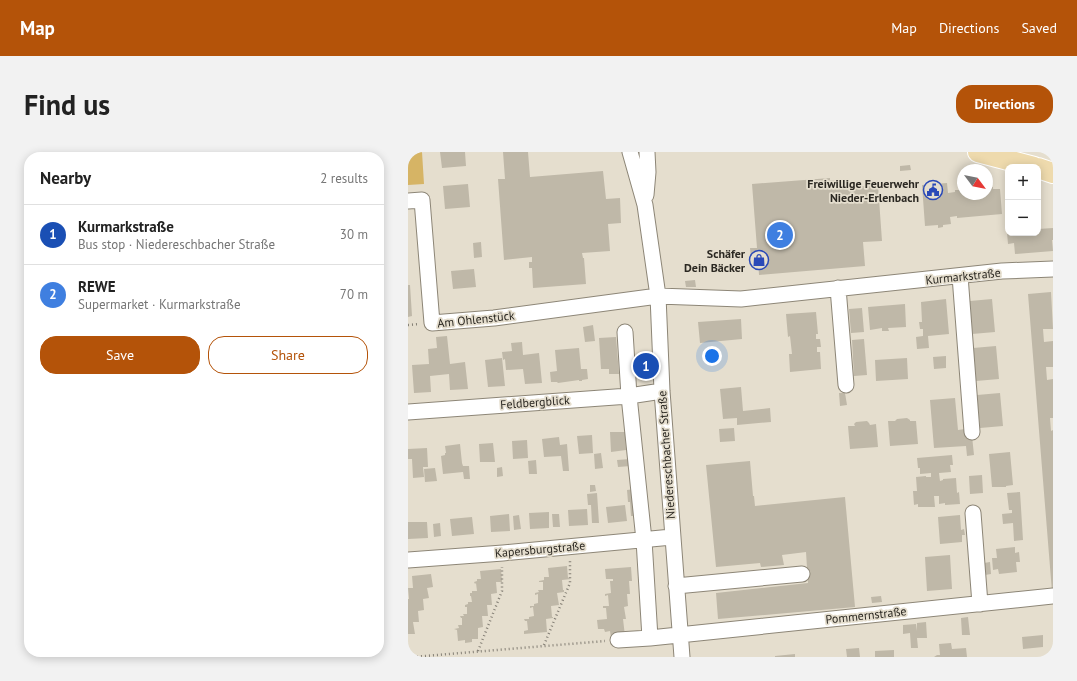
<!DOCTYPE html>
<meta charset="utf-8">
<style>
body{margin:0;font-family:"PT Sans",sans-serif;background:#f2f2f2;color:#222}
.controls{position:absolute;right:12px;top:12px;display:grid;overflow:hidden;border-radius:8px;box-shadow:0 2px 10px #0003}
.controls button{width:36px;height:36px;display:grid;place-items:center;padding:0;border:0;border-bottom:1px solid #e0e0e0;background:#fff;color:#222;font:20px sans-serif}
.compass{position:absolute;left:549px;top:12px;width:36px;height:36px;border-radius:50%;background:#fff;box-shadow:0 2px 10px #0003;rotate:122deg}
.you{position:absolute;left:304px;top:204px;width:14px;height:14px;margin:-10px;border:3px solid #fff;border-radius:50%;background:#1a73e8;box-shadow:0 0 0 6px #1a73e833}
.badge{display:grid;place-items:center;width:26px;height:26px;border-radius:50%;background:#b45309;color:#fff;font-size:13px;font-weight:700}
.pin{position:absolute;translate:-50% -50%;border:2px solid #fff;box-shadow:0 1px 4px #0006}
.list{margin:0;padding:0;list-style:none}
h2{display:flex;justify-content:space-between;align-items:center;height:52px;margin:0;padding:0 16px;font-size:17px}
h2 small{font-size:13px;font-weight:400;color:#767676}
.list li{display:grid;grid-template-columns:26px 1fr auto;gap:12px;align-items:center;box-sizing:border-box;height:60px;padding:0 16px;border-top:1px solid #e0e0e0}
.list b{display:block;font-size:15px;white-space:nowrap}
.list p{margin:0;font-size:13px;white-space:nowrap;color:#767676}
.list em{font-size:13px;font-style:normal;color:#767676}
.actions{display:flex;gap:8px;padding:12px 16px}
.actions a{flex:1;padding:9px 0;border:1px solid #b45309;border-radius:16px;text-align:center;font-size:14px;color:#b45309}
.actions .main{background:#b45309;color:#fff}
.map{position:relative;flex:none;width:645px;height:505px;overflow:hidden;border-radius:16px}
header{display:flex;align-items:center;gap:24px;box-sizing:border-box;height:56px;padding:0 20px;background:#b45309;color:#fff}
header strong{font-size:19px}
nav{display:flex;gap:22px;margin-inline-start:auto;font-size:14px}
.intro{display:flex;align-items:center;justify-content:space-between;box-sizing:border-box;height:96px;padding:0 24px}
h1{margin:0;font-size:28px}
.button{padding:10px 18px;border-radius:16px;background:#b45309;color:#fff;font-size:14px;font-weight:700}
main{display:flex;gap:24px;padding:0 24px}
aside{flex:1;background:#fff;border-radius:16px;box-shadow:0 2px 10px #0003}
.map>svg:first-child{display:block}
</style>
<header>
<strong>Map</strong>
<nav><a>Map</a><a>Directions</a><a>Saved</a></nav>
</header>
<div class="intro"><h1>Find us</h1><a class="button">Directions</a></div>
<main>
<aside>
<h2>Nearby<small>2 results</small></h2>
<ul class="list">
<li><span class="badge" style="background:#1a4fb4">1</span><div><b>Kurmarkstraße</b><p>Bus stop · Niedereschbacher Straße</p></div><em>30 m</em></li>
<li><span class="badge" style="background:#3f7fe0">2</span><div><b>REWE</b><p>Supermarket · Kurmarkstraße</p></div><em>70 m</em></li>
</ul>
<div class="actions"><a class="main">Save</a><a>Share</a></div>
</aside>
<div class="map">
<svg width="645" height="505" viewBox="0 0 645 505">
<rect width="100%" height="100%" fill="#e5dece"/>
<!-- green -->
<path fill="#d6b465" d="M0 0H14L16 32 0 33Z"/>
<!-- building -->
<path fill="#bfb8a8" d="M32 0H57L58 14 34 16Z
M95 0H120L122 25 195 19 198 47 212 46 213 71 200 72 202 99 174 101 175 106H176L178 132 125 136 124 116H121V110H124V105L96 108 90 27H97Z
M502 13 503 18 492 19V14Z
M422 26V28H433V36L470 33 474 89 455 90 457 114 351 123 350 106H343L342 96H349L344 32Z
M539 31 540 41 547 40V38H555V42H579V36L585 35V37H592L594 62 549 66V64L542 65 543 72 535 73V75L530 76V73L517 74 514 33Z
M60 32 62 55 37 57 35 34Z
M645 76V88H644L645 99 607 102 606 91 600 92 599 81H630V77Z
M73 90 74 105 66 106 65 91Z
M66 117 68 135 45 137 43 119Z
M287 128 288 135H278L277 129Z
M0 133H2L4 164 0 165Z
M643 140 645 177H635L636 190 645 189V215H638L639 228 645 227V266H642L643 279 645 278V440H644L620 142Z
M538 147 541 182 520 184 521 196 509 197 508 185 515 184V177H512L511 170H514L513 150Z
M584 147 587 180 564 182 562 149Z
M497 152 498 175 480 176 481 179H474V176L462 178 460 155Z
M454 156 456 180 443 181 441 157Z
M408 160 410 182H408V187H412L413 195H409V200H412L413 217 382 220 381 202H384L382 184 380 185 378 162Z
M333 167 334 187 292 191 290 170Z
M185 173 187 189 177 190 175 175Z
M39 184 42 212 57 210 60 237 42 238 41 222 22 224 23 240 6 241 4 213 21 212 20 197 29 196 28 185Z
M208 185 211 222H201V217H193L191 186Z
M456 187 459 223 446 224 444 188Z
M114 190 115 203 131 201 134 231 117 232 115 217 98 218 97 207 95 208 94 200 104 199 103 191Z
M588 194 591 227 568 229 565 196Z
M171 196 173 217H179L180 227 174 228V229H171V228L150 231 149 230H143L142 220 149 219 147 198Z
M538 204V216L526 217 525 205Z
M94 206 97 234 80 235 77 208Z
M499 206 500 227 468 229 467 208Z
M333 235 335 259 362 256 363 270 329 273V266L315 267 312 237Z
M431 241H437L439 253 432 254Z
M592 241 595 274 572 276 569 243Z
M547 246 550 278 557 277 558 285 564 284 566 303 559 304 558 294 526 296 522 248Z
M499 266 502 268V269H508L510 292 482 294 480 269H487L489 267Z
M459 269 461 271 462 273 468 272 470 295 442 297 440 274H447L446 272 448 270Z
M326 276 327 289 312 290 311 277Z
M202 280H217L218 298 203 300Z
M184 283 185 301 171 302 169 284Z
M151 285 152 293 159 292 161 319H155L153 304 136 305 134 287Z
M119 288 120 306 105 307 104 289Z
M85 291 87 310H72L71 292Z
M52 292 54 311 55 314H61L62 327H56L55 320 35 322 33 304 37 303V301H38L37 294Z
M19 296 20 315H15L16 325 5 326 4 307H0V297Z
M602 300 605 333 598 334V335H584L581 302Z
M193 301 195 316 187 317 186 302Z
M544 303 545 313H542L543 320 531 321 532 329 535 328V327L548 326 549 341 551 340 552 352 537 353V351L531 352V344H526L527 355H510V352L506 353 505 339H509L508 325 518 324V325H523V321L512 322V316H510L509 306Z
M222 307 223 314 210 315 209 308Z
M128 308 129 322H121L120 309Z
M342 309 345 344H346L347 354 437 345 447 455 310 467 308 441 400 431 398 400 374 403 376 413 353 415 352 411 308 415 298 313Z
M94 315 95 324 89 325V316Z
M27 316 29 329 17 330 16 317Z
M574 323 575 341 562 342 561 324Z
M182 333H187L188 339 182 340Z
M227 337 229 364H223L222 350H220L219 338Z
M612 340 615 388 606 389 605 371 595 372 594 362 604 361V358H601L599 341Z
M189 341 191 371H184L183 353H180L179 342Z
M217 353 219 369 200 371 198 355Z
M179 357 180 373 161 374 160 358Z
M141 360V376L122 377 121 361Z
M101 362 102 379 83 380 82 364Z
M144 362H151L152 375H145Z
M111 363 113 377 106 378 105 364Z
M552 363 553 378 556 377 557 383H554V390L532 392 530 365Z
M64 365 66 382 44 384 42 367Z
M0 370H19L20 386 0 387Z
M32 371 33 384 26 385 25 372Z
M607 395V401L611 400 612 410H608L609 420 591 422 590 417 585 418 584 406H589L588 397Z
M542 403 544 437 519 439 517 405Z
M582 410 583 422 577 423 576 411Z
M159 414 160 426 163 427 154 428 155 438H156V440L149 441 151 453 143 454 144 465H145V466L138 467 139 480 116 482V479L120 478 119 469H117L116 467H121V465L126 464 125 455 122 456V454H126V452L130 451V442L127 443V441L131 440 130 438H135V430H131V429L136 428V425H141L140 416Z
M223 415 224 429H221L222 442H219L220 454 216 455 218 467H215L217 484 203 486 202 479 197 480 196 477H190L189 468 199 467 198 456H195V454H201L200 443 197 444V442L203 441 202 429H205V427H198L197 417Z
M93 417 94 430H88L89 441 83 442 84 453H79L80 464H74L75 475 70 476V487H64V490L57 491V488L50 489 49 478 46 477 51 476 50 473H54V466H53L52 464H56L55 462H59V455H57V453L60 452V450H64L63 444H62V441H64V439H69L68 431 67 432 66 430 69 429V427H73L72 419Z
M23 422 25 435 19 436 21 446 15 447 16 458 10 459 11 470H5L7 482H0V447H1L0 436H5L4 424Z
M473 444 474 450 464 451 463 445Z
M560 465 562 483H554L553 466Z
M518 470 519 486H509L510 496H503L502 481 495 482V473L508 472 509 479V471Z
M635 483V495L615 497 614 485Z
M543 491 544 497 558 496 559 505H526L529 503H532L531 492Z
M451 496 452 505H439L438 497Z
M486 498V505H467V499Z
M387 502V505H367V504Z"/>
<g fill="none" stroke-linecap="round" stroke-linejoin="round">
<defs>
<path id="minor" d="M222 0 237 53 250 144 254 239 274 505
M238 43 240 20 239 0
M0 49 14 48 24 171 86 166 250 144 333 147 594 119 645 117
M552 124 564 280
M430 136 438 233
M217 180 221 244 236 388 242 486
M0 260 221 244 254 239
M565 361 572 452
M0 408 95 401 264 385
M268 434 394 422
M210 488 242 486 645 444"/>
<path id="major" d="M570 0 626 15
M630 16 645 21"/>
</defs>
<!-- minor casing -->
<use href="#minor" stroke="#8d8677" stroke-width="17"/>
<!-- major casing -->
<use href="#major" stroke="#fff" stroke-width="22"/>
<!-- path -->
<path stroke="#847f75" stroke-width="2.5" stroke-dasharray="1 3" stroke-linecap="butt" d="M0 173 11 172
M136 493 162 431V409
M70 499 94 439V415
M5 505 197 489"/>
<!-- minor -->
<use href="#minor" stroke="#fff" stroke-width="15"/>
<!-- major -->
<use href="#major" stroke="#eedaad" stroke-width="20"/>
</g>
<!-- icons -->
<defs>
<symbol id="civic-ring" viewBox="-11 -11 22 22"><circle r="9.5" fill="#e5dece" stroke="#2a49b8" stroke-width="1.5"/><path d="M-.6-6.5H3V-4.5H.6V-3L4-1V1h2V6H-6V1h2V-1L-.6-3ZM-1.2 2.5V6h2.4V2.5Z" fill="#2a49b8"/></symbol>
<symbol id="shop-ring" viewBox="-11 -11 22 22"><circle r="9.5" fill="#e5dece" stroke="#2a49b8" stroke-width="1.5"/><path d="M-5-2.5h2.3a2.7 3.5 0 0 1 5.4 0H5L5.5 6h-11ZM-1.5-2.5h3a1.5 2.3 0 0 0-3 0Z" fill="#2a49b8"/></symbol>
</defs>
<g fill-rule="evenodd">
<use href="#civic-ring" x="514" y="27" width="22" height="22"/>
<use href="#shop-ring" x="340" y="97" width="22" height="22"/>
</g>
<g text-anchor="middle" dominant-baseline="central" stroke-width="3.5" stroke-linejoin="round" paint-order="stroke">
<!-- poi labels -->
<g font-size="12" font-weight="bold" fill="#2b2822" stroke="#e5dece" text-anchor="end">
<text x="511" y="31">Freiwillige Feuerwehr<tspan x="511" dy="14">Nieder-Erlenbach</tspan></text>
<text x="337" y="101">Schäfer<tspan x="337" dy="14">Dein Bäcker</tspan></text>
</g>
<!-- street labels -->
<g font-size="12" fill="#2b2822" stroke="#e5dece">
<text transform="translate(555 124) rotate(-6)">Kurmarkstraße</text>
<text transform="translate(68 167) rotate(-6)">Am Ohlenstück</text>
<text transform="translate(127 250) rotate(-4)">Feldbergblick</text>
<text transform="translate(258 303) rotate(-94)">Niedereschbacher Straße</text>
<text transform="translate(132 397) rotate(-5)">Kapersburgstraße</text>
<text transform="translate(458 463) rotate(-6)">Pommernstraße</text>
</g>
</g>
</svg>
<div class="controls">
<button>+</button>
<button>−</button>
</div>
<svg class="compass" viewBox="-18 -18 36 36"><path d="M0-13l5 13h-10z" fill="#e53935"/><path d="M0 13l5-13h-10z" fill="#767676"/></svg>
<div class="you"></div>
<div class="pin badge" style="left:238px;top:214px;background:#1a4fb4">1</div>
<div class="pin badge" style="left:372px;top:83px;background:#3f7fe0">2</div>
</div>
</main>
